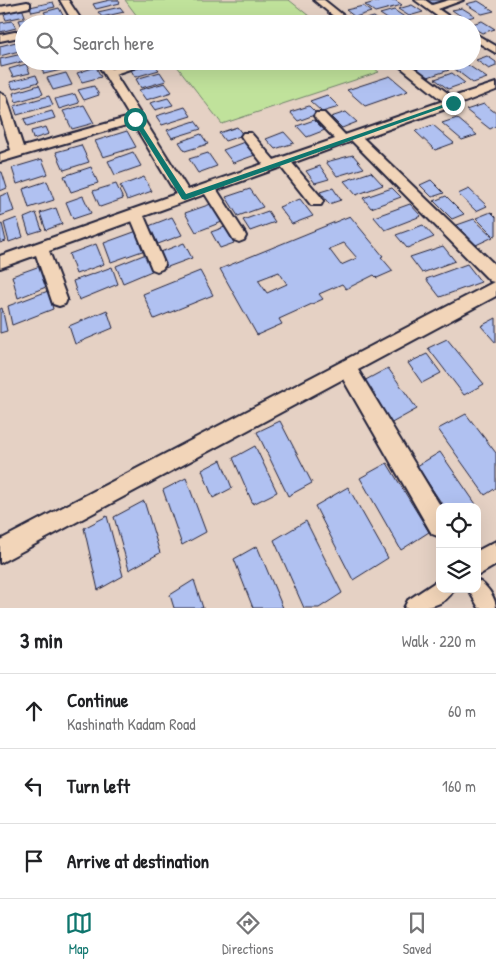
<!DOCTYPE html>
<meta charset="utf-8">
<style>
body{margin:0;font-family:"Patrick Hand",sans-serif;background:#f2f2f2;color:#202124}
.controls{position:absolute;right:15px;bottom:15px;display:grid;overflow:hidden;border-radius:10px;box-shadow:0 5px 20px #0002}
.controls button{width:45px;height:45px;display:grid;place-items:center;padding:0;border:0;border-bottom:1px solid #e0e0e0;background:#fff;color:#202124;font:25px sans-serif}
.stop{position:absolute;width:15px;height:15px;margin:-11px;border:4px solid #0f766e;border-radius:50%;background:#fff}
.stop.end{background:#0f766e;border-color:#fff;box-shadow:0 1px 5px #0008}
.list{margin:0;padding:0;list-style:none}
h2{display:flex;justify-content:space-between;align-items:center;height:65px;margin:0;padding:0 20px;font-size:21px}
h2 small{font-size:16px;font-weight:400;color:#757577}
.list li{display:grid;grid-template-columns:32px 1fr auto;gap:15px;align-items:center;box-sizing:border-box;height:75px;padding:0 20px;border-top:1px solid #e0e0e0}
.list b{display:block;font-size:19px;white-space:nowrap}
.list p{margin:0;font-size:16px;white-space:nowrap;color:#757577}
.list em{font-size:16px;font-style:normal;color:#757577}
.icon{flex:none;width:28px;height:28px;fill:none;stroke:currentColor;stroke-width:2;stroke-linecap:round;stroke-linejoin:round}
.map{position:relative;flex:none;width:496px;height:608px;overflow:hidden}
.search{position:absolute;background:#fff;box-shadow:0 5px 20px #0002;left:15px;right:15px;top:15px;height:55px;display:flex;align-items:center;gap:12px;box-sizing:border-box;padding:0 18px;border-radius:28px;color:#757577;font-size:19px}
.sheet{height:290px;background:#fff}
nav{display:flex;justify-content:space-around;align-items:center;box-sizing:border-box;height:70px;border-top:1px solid #e0e0e0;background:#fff;font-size:14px;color:#757577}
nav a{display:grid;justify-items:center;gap:2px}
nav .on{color:#0f766e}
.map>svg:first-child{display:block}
</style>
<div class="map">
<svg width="496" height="608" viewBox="0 0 496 608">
<rect width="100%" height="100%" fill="#e5d1c4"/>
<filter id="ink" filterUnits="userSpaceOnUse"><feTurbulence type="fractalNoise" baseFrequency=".02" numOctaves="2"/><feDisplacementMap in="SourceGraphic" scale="10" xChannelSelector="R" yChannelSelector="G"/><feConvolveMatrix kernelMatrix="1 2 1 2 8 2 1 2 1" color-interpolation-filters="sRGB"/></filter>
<g filter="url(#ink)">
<!-- green -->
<path fill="#c0e29b" stroke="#71826b" d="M125 0H289L319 24H143Z
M173 61H365L379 72 222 124Z"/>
<!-- building -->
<path fill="#b0c1f1" stroke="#22223b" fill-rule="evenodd" d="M110 0H118L120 3 96 9 93 4Z
M382 0H395L402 5 375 12 365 5Z
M421 0H452L430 6Z
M478 1 494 11 482 14 466 4Z
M53 2 55 7 32 12 30 7Z
M412 5 423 12 409 16 398 9Z
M363 6 371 12 355 17 346 10Z
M120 7 124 12 102 17 98 12Z
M22 8 25 16 6 20 3 12Z
M59 8 65 19 50 22 44 12Z
M462 8 475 16 465 19 452 10Z
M394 10 406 18 392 22 380 14Z
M38 16 41 23 24 24 22 27 19 20Z
M121 16 126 23 102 24 100 21Z
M374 17 383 24 352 23Z
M431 17 441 24H418L414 22Z
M12 21 16 28 0 32V23Z
M482 21 495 29 482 33 472 27V24Z
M16 42 19 51 0 56V46Z
M22 54 25 61 1 67 0 59Z
M487 56 496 62V66L489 69 476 60Z
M437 62 449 70 428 77 416 68Z
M465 63 487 78 473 83 452 67Z
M26 64 30 73 13 77 9 69Z
M154 64 159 70 135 77 131 70Z
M59 65 61 70 44 74 42 70Z
M96 67 101 77 82 82 77 73Z
M160 72 166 81 141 88 136 79Z
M66 73 72 85 53 90 47 78Z
M452 73 465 83 448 89 435 79Z
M36 75 39 82 13 89 10 82Z
M390 76 408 91 365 106 347 90Z
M165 83 172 92 146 100 139 90Z
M39 85 43 94 16 102 13 93Z
M94 86 99 95 84 100 78 90Z
M75 94 79 103 59 109 55 99Z
M327 95 339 107 322 112 310 101Z
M49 96 53 105 17 115 14 106Z
M168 98 173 105 155 110 150 103Z
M484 104 496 113V126L490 129 466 110Z
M84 105 94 123 72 129 63 111Z
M309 106 317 114 298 121 290 112Z
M185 107 191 116 162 125 156 116Z
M52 111 55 118 27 126 24 119Z
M346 112 357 122 342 128 331 117Z
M457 118 477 135 462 140 442 123Z
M314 120 325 130 307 137 297 126Z
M195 121 201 129 172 138 167 130Z
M433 125 454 143 435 150 415 131Z
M46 127 49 134 33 139 31 131Z
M237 127 243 135 225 141 219 133Z
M127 131 136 147 103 157 95 141Z
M284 132 294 143 275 149 266 139Z
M201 134 208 144 185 151 179 142Z
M247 141 258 154 233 163 223 150Z
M81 145 89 162 64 170 56 152Z
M133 152 141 166 115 175 108 161Z
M208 153 217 166 198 173 189 159Z
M353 155 364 168 337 176 326 162Z
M42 159 48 174 17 184 12 168Z
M320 166 329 179 315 183 306 171Z
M91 167 98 183 71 192 64 176Z
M0 172H2L7 188 0 191Z
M371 172 383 185 356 195 344 181Z
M144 177 152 191 127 200 120 186Z
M431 180 444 193 432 197 420 185Z
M47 181 54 200 29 208 23 189Z
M116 184 123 199 100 207 93 191Z
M333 188 341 200 329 204 320 192Z
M392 188 401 197 371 208 363 198Z
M250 189 263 207 238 216 226 197Z
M469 189 487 206 476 211 458 194Z
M8 193 14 211 0 216V196Z
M83 196 91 213 73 219 66 202Z
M446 196 464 214 452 219 434 201Z
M300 199 313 216 292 224 279 207Z
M211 204 222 222 196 232 185 213Z
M410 204 421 216 385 230 374 217Z
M56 208 62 224 46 230 40 213Z
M268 211 275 222 250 231 243 220Z
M491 212 496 217V235L494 236 476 218Z
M36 213 42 230 29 234 24 218Z
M350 216 383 256 381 257 393 271 377 278 374 275 346 289 342 284 319 294 323 299 279 319 282 324 257 335 220 269ZM344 243 357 258 341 265 329 249ZM279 272 287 284 267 293 258 280Z
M172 217 182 235 158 244 149 226Z
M17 218 23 237 9 242 4 223Z
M474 219 493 237 476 245 457 225Z
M2 224 6 241 0 243V225Z
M423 225 434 237 407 248 396 235Z
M225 227 234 243 220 248 211 232Z
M137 231 145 250 111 262 104 243Z
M184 243 192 258 165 268 158 253Z
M96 244 104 264 76 274 69 254Z
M443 246 455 261 422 273 410 257Z
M146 254 154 270 123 283 116 266Z
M467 264 481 282 440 297 426 279Z
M40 266 46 287 18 298 12 276Z
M112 267 118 284 79 300 73 281Z
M200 271 213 295 154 319 143 294Z
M48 291 53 309 12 325 8 306Z
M2 308 7 331 0 333V309Z
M107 310 113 328 75 344 69 326Z
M496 318V343L481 326Z
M447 339 484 384 464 395 428 348Z
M427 354 441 373 422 383 408 363Z
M388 368 417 409 388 425 360 383Z
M466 414 496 453V488L485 495 438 429Z
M280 421 312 483 288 496 257 432Z
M255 446 277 492 253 504 233 458Z
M440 452 480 510 477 512V507H444L417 466Z
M221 460 232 488 213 498 202 470Z
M387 463 429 532 401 550 360 478Z
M186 478 206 532 182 545 163 490Z
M348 487 388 558 353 580 315 506Z
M144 501 160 553 129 570 114 517Z
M107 516 123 576 98 590 84 528Z
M306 521 342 593 319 608H304L274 540Z
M257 546 283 608H253L234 559Z
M194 580 203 608H174L170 595Z"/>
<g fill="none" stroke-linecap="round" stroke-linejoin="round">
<defs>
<path id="pedestrian" d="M477 580C486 584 496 598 496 608H479L468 589H477Z"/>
<path id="minor" d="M60 0H68L84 24H74Z
M314 0H324L354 24H343Z
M415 0H425L432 5 449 0H463L438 9 460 24H448Z
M27 2 30 3V7L0 13V7Z
M24 30V36L0 41V35Z
M472 32 496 46V53L472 39Z
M96 61H106L111 69 137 61H154L115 74 188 190 263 164 243 139 241 136 243 133H251L274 160 335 139 316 119 314 116 316 113H324L345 135 443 101 393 61H405L453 97 496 83V90L457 105 363 138 496 266V296L358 370 441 507 440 537 432 534 343 379 0 563V540L494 282 490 281 352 141 292 163 321 197 323 201 321 205H311L281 167 217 190 244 232 246 236 244 240 239 242 234 240 205 194 144 216 165 265 162 269 157 271 152 269 132 221 49 251 67 299 65 304 59 306 53 304 36 255 0 268V256L176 194 133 123 0 162V154L11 150 0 114V93L6 96 23 147 130 117Z
M496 541V565L477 576V551Z
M440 579V589H454C445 608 424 608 404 608L408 600Z"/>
</defs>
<!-- pedestrian casing -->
<use href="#pedestrian" stroke="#22223b" stroke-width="4"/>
<!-- minor casing -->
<use href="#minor" stroke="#22223b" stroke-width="4"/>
<!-- pedestrian -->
<use href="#pedestrian" fill="#f2d5b9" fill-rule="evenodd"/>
<!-- minor -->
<use href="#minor" fill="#f2d5b9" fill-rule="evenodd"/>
</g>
</g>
<!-- route -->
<path fill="#0f766e" d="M451 102 456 103 185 200 182 199 132 119 137 118 186 194Z"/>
</svg>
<div class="controls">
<button><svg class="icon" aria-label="locate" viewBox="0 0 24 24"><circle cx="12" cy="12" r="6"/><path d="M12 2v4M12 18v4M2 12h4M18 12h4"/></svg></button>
<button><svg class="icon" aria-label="layers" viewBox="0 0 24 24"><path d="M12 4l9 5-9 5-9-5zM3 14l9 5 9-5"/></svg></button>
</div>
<div class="stop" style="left:135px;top:119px"></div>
<div class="stop end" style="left:453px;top:103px"></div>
<div class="search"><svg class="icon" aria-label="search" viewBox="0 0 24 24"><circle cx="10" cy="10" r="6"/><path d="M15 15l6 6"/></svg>Search here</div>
</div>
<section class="sheet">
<h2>3 min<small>Walk · 220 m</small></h2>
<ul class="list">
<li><svg class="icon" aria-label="ahead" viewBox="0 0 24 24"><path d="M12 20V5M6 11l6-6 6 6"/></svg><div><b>Continue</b><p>Kashinath Kadam Road</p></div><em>60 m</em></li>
<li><svg class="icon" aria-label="left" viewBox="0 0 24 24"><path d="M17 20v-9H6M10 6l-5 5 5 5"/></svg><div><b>Turn left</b></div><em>160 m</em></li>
<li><svg class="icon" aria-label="arrive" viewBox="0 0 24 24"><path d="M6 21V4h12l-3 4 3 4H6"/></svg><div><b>Arrive at destination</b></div></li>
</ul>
</section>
<nav>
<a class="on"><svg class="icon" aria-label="map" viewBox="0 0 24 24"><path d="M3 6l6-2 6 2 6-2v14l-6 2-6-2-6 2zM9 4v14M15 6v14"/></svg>Map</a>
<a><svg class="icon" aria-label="directions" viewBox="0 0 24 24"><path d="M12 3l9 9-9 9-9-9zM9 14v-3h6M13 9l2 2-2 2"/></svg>Directions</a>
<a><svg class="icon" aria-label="saved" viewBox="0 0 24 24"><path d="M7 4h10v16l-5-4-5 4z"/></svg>Saved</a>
</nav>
